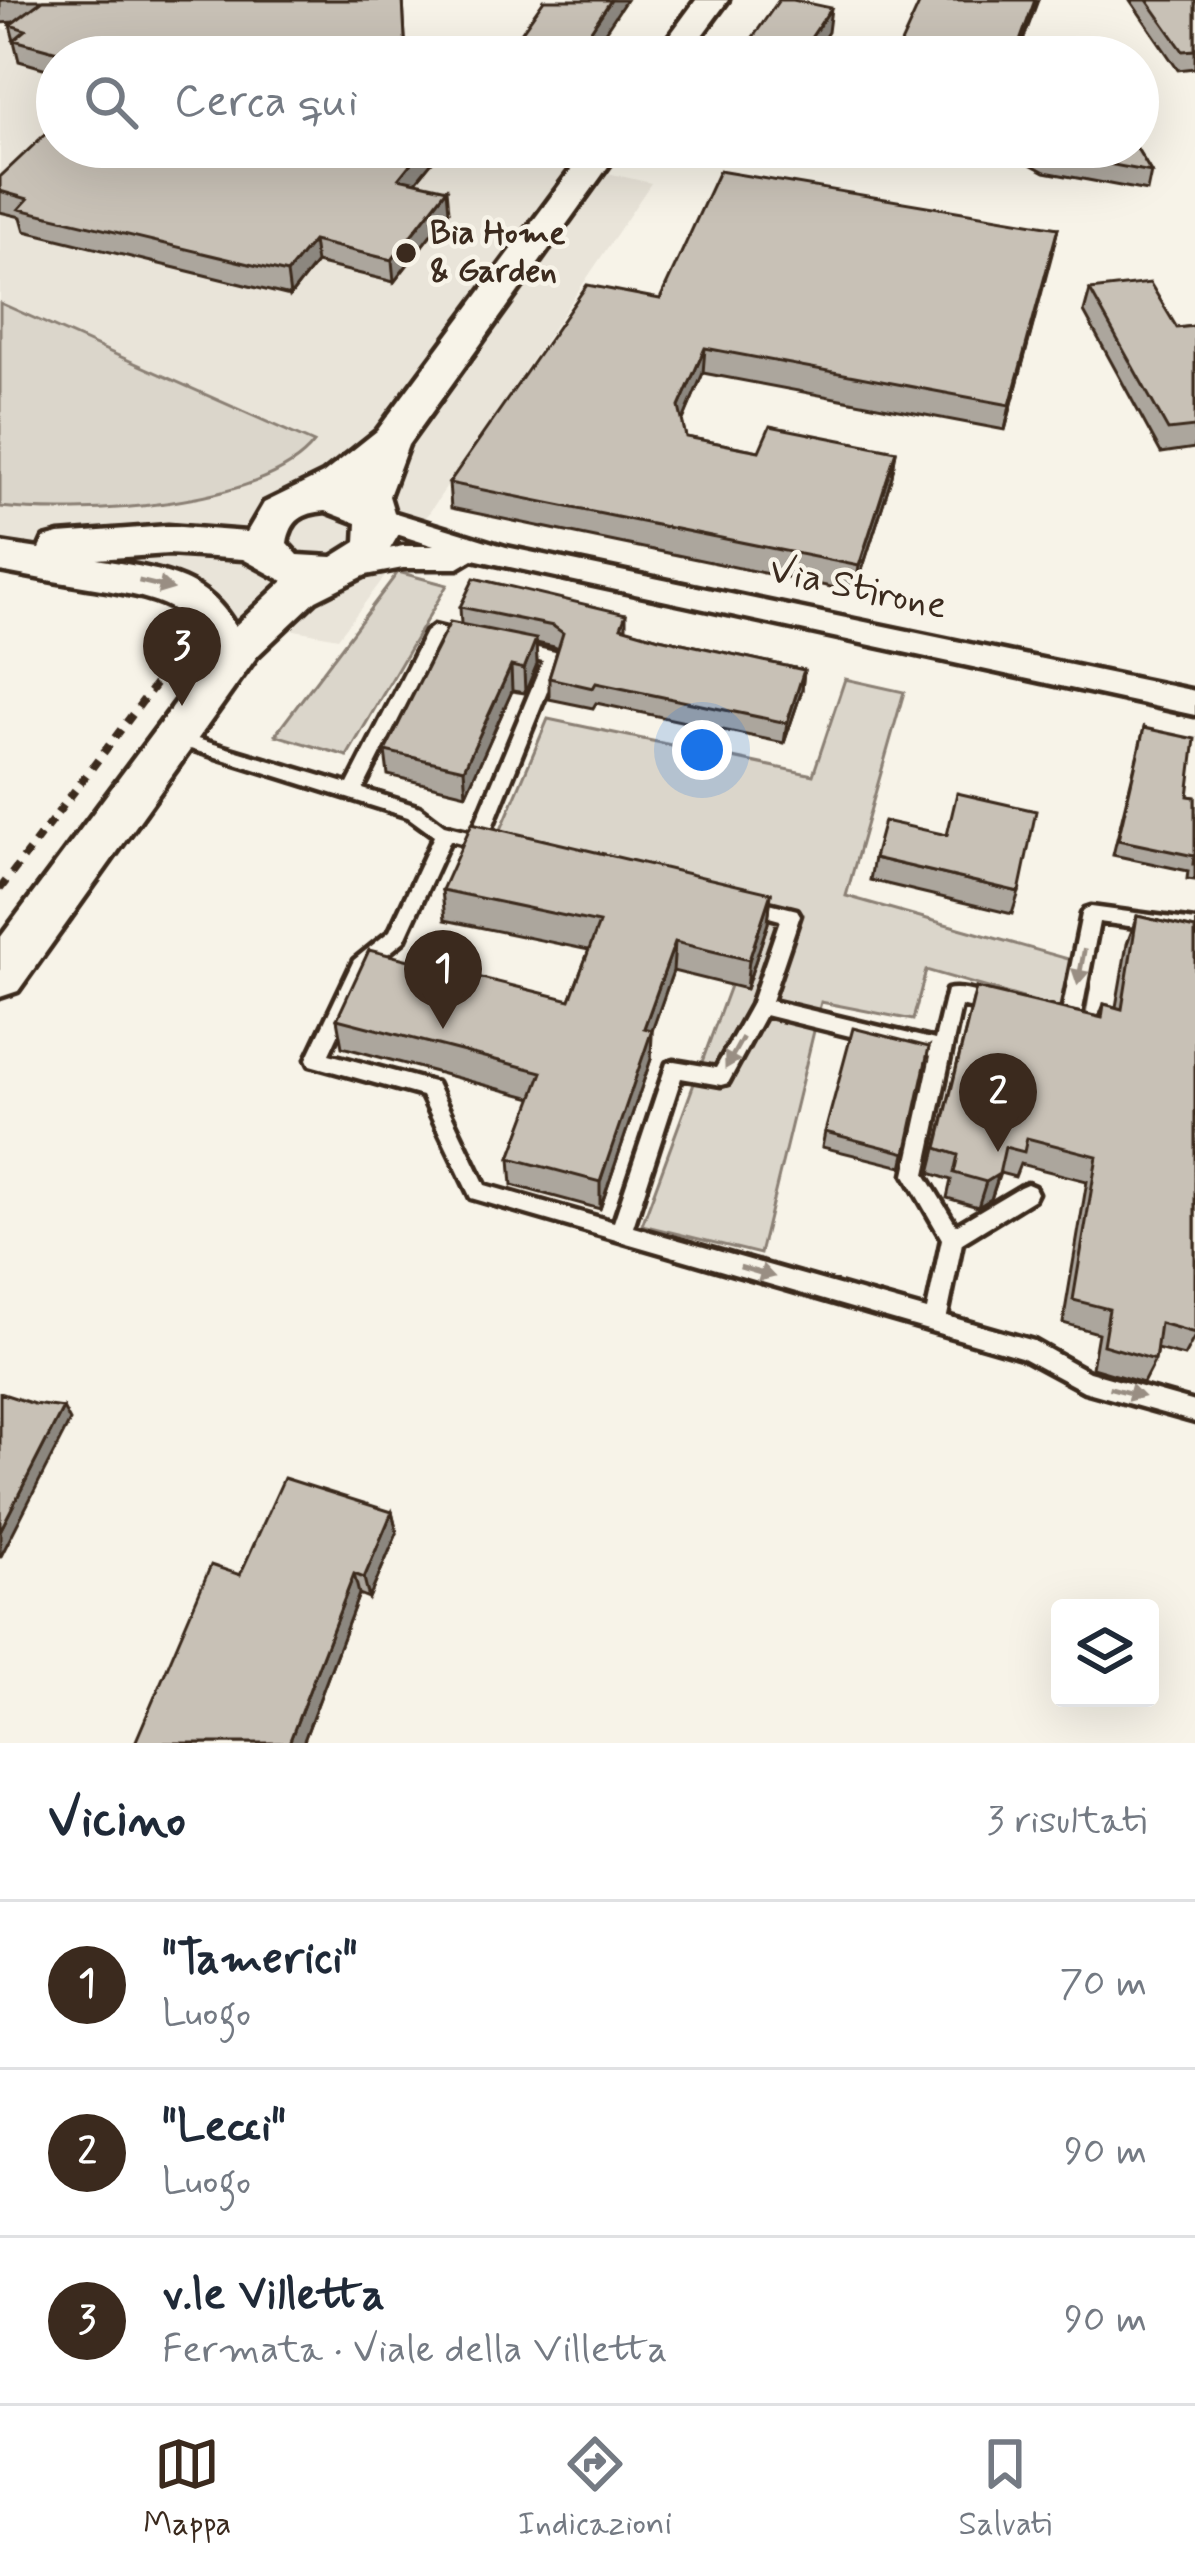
<!DOCTYPE html>
<html lang="it">
<meta charset="utf-8">
<style>
body{margin:0;font-family:Mynerve,sans-serif;background:#f2f2f3;color:#1f2937}
.controls{position:absolute;right:36px;bottom:36px;display:grid;overflow:hidden;border-radius:12px;box-shadow:0 12px 48px #0002}
.controls button{width:108px;height:108px;display:grid;place-items:center;padding:0;border:0;border-bottom:3px solid #e0e1e3;background:#fff;color:#1f2937;font:60px sans-serif}
.you{position:absolute;left:702px;top:750px;width:42px;height:42px;margin:-30px;border:9px solid #fff;border-radius:50%;background:#1a73e8;box-shadow:0 0 0 18px #1a73e833}
.badge{display:grid;place-items:center;width:78px;height:78px;border-radius:50%;background:#3b2a1e;color:#fff;font-size:39px;font-weight:700}
.pin{position:absolute;translate:-50% -99px;filter:drop-shadow(0 3px 6px #0008)}
.pin::after{content:'';position:absolute;top:63px;width:42px;height:36px;background:inherit;clip-path:polygon(0 0,100% 0,50% 100%)}
.list{margin:0;padding:0;list-style:none}
h2{display:flex;justify-content:space-between;align-items:center;height:156px;margin:0;padding:0 48px;font-size:51px}
h2 small{font-size:39px;font-weight:400;color:#747a83}
.list li{display:grid;grid-template-columns:78px 1fr auto;gap:36px;align-items:center;box-sizing:border-box;height:168px;padding:0 48px;border-top:3px solid #e0e1e3}
.list b{display:block;font-size:45px;white-space:nowrap}
.list p{margin:0;font-size:39px;white-space:nowrap;color:#747a83}
.list em{font-size:39px;font-style:normal;color:#747a83}
.icon{flex:none;width:66px;height:66px;fill:none;stroke:currentColor;stroke-width:2;stroke-linecap:round;stroke-linejoin:round}
.map{position:relative;flex:none;width:1195px;height:1743px;overflow:hidden}
.search{position:absolute;background:#fff;box-shadow:0 12px 48px #0002;left:36px;right:36px;top:36px;height:132px;display:flex;align-items:center;gap:30px;box-sizing:border-box;padding:0 42px;border-radius:66px;color:#747a83;font-size:45px}
.sheet{height:660px;background:#fff}
nav{display:flex;justify-content:space-around;align-items:center;box-sizing:border-box;height:168px;border-top:3px solid #e0e1e3;background:#fff;font-size:33px;color:#747a83}
nav a{display:grid;justify-items:center;gap:6px}
nav .on{color:#3b2a1e}
.map>svg:first-child{display:block}
</style>
<div class="map">
<svg width="1195" height="1743" viewBox="0 0 1195 1743">
<rect width="100%" height="100%" fill="#f7f3e8"/>
<filter id="ink" filterUnits="userSpaceOnUse"><feTurbulence type="fractalNoise" baseFrequency=".00833" numOctaves="2"/><feDisplacementMap in="SourceGraphic" scale="24" xChannelSelector="R" yChannelSelector="G"/><feConvolveMatrix kernelMatrix="1 2 1 2 8 2 1 2 1" color-interpolation-filters="sRGB"/></filter>
<g filter="url(#ink)">
<!-- built -->
<path fill="#e9e4d9" d="M166 19 57 57V147H495L651 183 396 562 338 638 0 575V30Z"/>
<!-- green -->
<path fill="#dbd6cb" stroke="#8b8074" stroke-width="3" d="M0 303 314 443C264 508 79 516 0 507Z
M398 572 447 585 347 756 275 735Z
M845 679 904 692 846 896 1093 966 1085 1016 926 970 913 1020 821 1002 760 1254 642 1225 763 896 500 832 548 719 813 775Z"/>
<g fill="none" stroke-linecap="round" stroke-linejoin="round">
<defs>
<path id="service" d="M434 626 471 635 473 639 465 645 439 639 363 789 420 807 444 825 472 832 543 661 510 653 508 649 510 645 516 643 559 653 561 657 488 837 492 842 489 847 483 849 450 840 404 941 368 970 329 1054 436 1083 485 1185 614 1222 667 1063 674 1061 716 1068 751 1005 780 920 743 910 740 905 743 900 749 898 797 910 800 915 771 1001 935 1040 947 990C962 986 984 995 999 1000L1001 1006 999 1012 992 1014 961 1006 925 1174 956 1225 1020 1187 1027 1184 1034 1187 1037 1193 1034 1199 962 1243 947 1316 1034 1341 1089 1372 1195 1402V1422L1084 1391 1021 1357 471 1198 422 1096 310 1065 307 1059 354 960 390 931 434 836 408 817 168 742 165 738 174 732 348 784 426 632ZM765 1015 931 1056 905 1175 942 1239 927 1310 633 1227 681 1078 721 1085 728 1083Z
M1091 907 1195 921V935L1099 922 1079 1025 1076 1031 1069 1033 1058 1030 1055 1024 1061 1017 1082 914 1085 909Z"/>
<path id="minor" d="M373 506 506 547 1195 691V715L473 559 458 568H403L350 578 339 575 334 567 339 559 403 546H434L362 523 358 516Z"/>
<path id="tertiary" d="M696 0H728L686 57H654Z
M588 147H622L408 445 389 496 400 532 378 569 316 600 257 656 18 991 0 997V938L191 682C218 605 151 598 95 588 63 583 32 577 0 571V543L39 549 44 538 59 534 168 526 247 532 264 503 323 474 377 431ZM326 511 357 523 356 542 332 557 298 555 287 543C291 520 302 513 326 511ZM168 554 243 559 283 581 235 626C206 572 152 569 97 559Z"/>
</defs>
<!-- service casing -->
<use href="#service" stroke="#3b2a1e" stroke-width="9"/>
<!-- minor casing -->
<use href="#minor" stroke="#3b2a1e" stroke-width="9"/>
<!-- tertiary casing -->
<use href="#tertiary" stroke="#3b2a1e" stroke-width="9"/>
<!-- path -->
<path stroke="#3b2a1e" stroke-width="8" stroke-dasharray="10 9" stroke-linecap="butt" d="M0 889 173 661"/>
<!-- service -->
<use href="#service" fill="#f7f3e8" fill-rule="evenodd"/>
<!-- minor -->
<use href="#minor" fill="#f7f3e8" fill-rule="evenodd"/>
<!-- tertiary -->
<use href="#tertiary" fill="#f7f3e8" fill-rule="evenodd"/>
</g>
<!-- wall -->
<path fill="#aca69d" stroke="#3b2a1e" stroke-width="3" d="M0 0H403L406 57H57V72L19 61 10 25 15 22 0 23Z
M1130 0H1195V68L1178 70Z
M57 147H444L416 181 449 211 394 282 316 263 290 296 25 231 21 217 0 212V191Z
M691 147H754L745 162 691 150Z
M999 147H1136L1151 172 1147 191 1045 172Z
M1058 228 1005 430 703 373 682 422 686 437 759 451H896L892 476 855 592 451 508 449 483 660 299Z
M1090 290 1177 328 1195 326V448L1161 453 1084 312Z
M460 607 626 614V629L659 638 804 670 802 690 784 743 596 703 593 708 549 699V678L558 649 554 647 536 643 537 664 525 693 512 691 466 794 388 775 385 751 461 624Z
M1144 728 1188 796 1195 797V880L1187 879 1188 871 1113 855Z
M874 858 1019 892 1012 914 870 880Z
M442 890 771 893 768 923 746 989 673 971 652 1030 651 1059 600 1209 512 1185 510 1158 533 1098 342 1047 337 1019 570 1000 589 950 445 920Z
M1137 916 1195 929V1336L1184 1356 1157 1349 1155 1360 1143 1383 1092 1368 1098 1333 1063 1323 1087 1181 1020 1164 1015 1177 1000 1173 991 1199 978 1207 947 1198 951 1180 930 1173 976 988 1099 1017 1104 1004 1116 1007 1127 944Z
M929 1047 902 1167 822 1147 825 1132Z
M392 1512 397 1533 369 1598 359 1594 303 1743H135Z"/>
<!-- shaded-wall -->
<path fill="#8c877f" stroke="#3b2a1e" stroke-width="3" d="M611 0H626L588 57H573Z
M1035 0H1038L1017 57H1014Z
M831 8 828 32 812 57H798Z
M424 147H444L401 200 399 178Z
M746 147H754L745 162Z
M447 189 449 211 394 282 392 260Z
M1058 228 1052 254 1005 430 1010 405Z
M313 241 316 263 290 296 287 273Z
M705 348 703 373 678 432 679 407Z
M896 451 892 476 855 592 859 566Z
M536 639 537 664 525 693 524 669Z
M511 666 512 691 466 794 464 769Z
M804 670 802 690 784 743 787 723Z
M771 893 768 923 746 989 749 960Z
M675 942 673 971 652 1031 651 1059 600 1209V1182L644 1028Z
M999 1174 991 1199 978 1207 986 1182Z
M63 1408 70 1421 0 1558V1531Z
M392 1512 397 1533 369 1598 364 1578Z
M354 1574 359 1594 303 1743H289Z"/>
<!-- building -->
<path fill="#c8c1b6" stroke="#3b2a1e" stroke-width="3" d="M43 0H403L406 57H76L14 40 26 30 10 25Z
M544 0H611L573 57H504Z
M779 0H793L831 8 798 57H739Z
M921 0H1035L1015 55 1058 51 1063 57H895Z
M1147 0H1195V50L1183 51Z
M57 123V147H424L399 178 447 189 392 260 313 241 287 273 19 209 28 199 0 191V177Z
M1038 147H1136L1151 172 1049 153Z
M719 171 1058 228 1010 405 705 348 679 407 686 437 759 451 770 426 896 451 859 566 449 483 587 285 660 299Z
M1150 283 1177 328 1195 326V427L1168 430 1090 290Z
M474 578 626 614 621 627 659 638 804 670 787 723 596 683 593 688 549 678 563 633 553 626 460 607Z
M450 622 536 639 524 669 511 666 464 769 385 751Z
M1144 728 1195 739 1188 796 1195 797V864H1193L1194 856 1118 840Z
M957 793 1036 811 1019 892 874 858 884 821 947 835Z
M472 823 771 893 749 960 675 942 644 1028 652 1030 600 1182 510 1158 542 1072 337 1019 369 950 570 1000 599 923 442 890Z
M1137 916 1195 929V1333L1160 1323 1155 1360 1103 1345 1109 1309 1073 1300 1097 1156 1027 1138 1024 1152 1005 1147 999 1174 986 1182 954 1173 958 1155 937 1148 976 988 1102 1018 1104 1004 1122 1009Z
M853 1028 929 1047 906 1153 825 1132Z
M0 1393 34 1404 63 1408 0 1531Z
M284 1478 392 1512 364 1578 354 1574 289 1743H135L211 1565 240 1575Z"/>
<!-- one-way arrows -->
<defs><path id="oneway-solid" d="M-6-.8H1V-3.2L6.5 0L1 3.2V.8H-6Z" transform="scale(3)"/></defs>
<g fill="#998e83">
<use href="#oneway-solid" transform="translate(156 585) rotate(13)"/>
<use href="#oneway-solid" transform="translate(1081 967) rotate(101)"/>
<use href="#oneway-solid" transform="translate(734 1053) rotate(119)"/>
<use href="#oneway-solid" transform="translate(757 1272) rotate(16)"/>
<use href="#oneway-solid" transform="translate(1126 1392) rotate(15)"/>
</g>
</g>
<!-- markers -->
<circle fill="#3b2a1e" stroke="#f7f3e8" stroke-width="4.5" cx="406" cy="253" r="12"/>
<g text-anchor="middle" dominant-baseline="central" stroke-width="9" stroke-linejoin="round" paint-order="stroke">
<!-- far-poi labels -->
<g font-size="33" font-weight="bold" fill="#3b2a1e" stroke="#f7f3e8" text-anchor="start">
<text x="430" y="234">Bia Home<tspan x="430" dy="38">&amp; Garden</tspan></text>
</g>
<!-- street labels -->
<g font-size="39" fill="#3b2a1e" stroke="#f7f3e8">
<text transform="translate(858 589) rotate(12)">Via Stirone</text>
</g>
</g>
</svg>
<div class="controls">
<button><svg class="icon" aria-label="layers" viewBox="0 0 24 24"><path d="M12 4l9 5-9 5-9-5zM3 14l9 5 9-5"/></svg></button>
</div>
<div class="you"></div>
<div class="pin badge" style="left:443px;top:1029px">1</div>
<div class="pin badge" style="left:998px;top:1152px">2</div>
<div class="pin badge" style="left:182px;top:706px">3</div>
<div class="search"><svg class="icon" aria-label="search" viewBox="0 0 24 24"><circle cx="10" cy="10" r="6"/><path d="M15 15l6 6"/></svg>Cerca qui</div>
</div>
<section class="sheet">
<h2>Vicino<small>3 risultati</small></h2>
<ul class="list">
<li><span class="badge">1</span><div><b>&quot;Tamerici&quot;</b><p>Luogo</p></div><em>70 m</em></li>
<li><span class="badge">2</span><div><b>&quot;Lecci&quot;</b><p>Luogo</p></div><em>90 m</em></li>
<li><span class="badge">3</span><div><b>v.le Villetta</b><p>Fermata · Viale della Villetta</p></div><em>90 m</em></li>
</ul>
</section>
<nav>
<a class="on"><svg class="icon" aria-label="map" viewBox="0 0 24 24"><path d="M3 6l6-2 6 2 6-2v14l-6 2-6-2-6 2zM9 4v14M15 6v14"/></svg>Mappa</a>
<a><svg class="icon" aria-label="directions" viewBox="0 0 24 24"><path d="M12 3l9 9-9 9-9-9zM9 14v-3h6M13 9l2 2-2 2"/></svg>Indicazioni</a>
<a><svg class="icon" aria-label="saved" viewBox="0 0 24 24"><path d="M7 4h10v16l-5-4-5 4z"/></svg>Salvati</a>
</nav>
